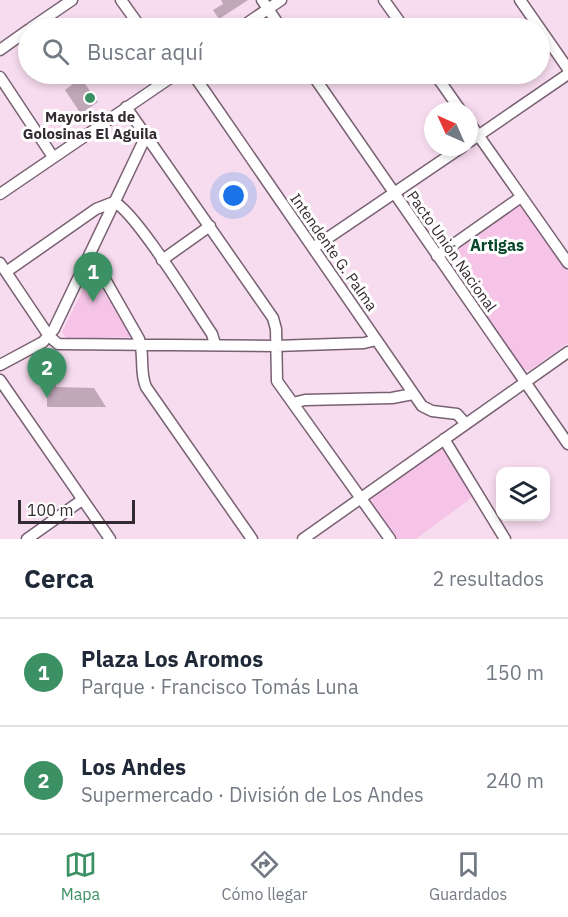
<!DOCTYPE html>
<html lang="es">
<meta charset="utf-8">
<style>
body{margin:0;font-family:"IBM Plex Sans",sans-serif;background:#f2f2f3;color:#1f2937}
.controls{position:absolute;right:18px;bottom:18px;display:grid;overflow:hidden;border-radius:12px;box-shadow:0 3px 9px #0003}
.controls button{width:54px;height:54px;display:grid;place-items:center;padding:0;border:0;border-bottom:2px solid #e0e1e3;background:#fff;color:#1f2937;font:30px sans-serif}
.compass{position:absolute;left:424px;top:102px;width:54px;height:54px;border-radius:50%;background:#fff;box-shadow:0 3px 9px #0003;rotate:315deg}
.scale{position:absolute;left:18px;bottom:15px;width:117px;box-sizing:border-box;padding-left:6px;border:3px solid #342a31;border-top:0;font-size:16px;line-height:21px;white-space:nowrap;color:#342a31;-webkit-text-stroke:4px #fff;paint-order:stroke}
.you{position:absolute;left:234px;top:196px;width:21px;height:21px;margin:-15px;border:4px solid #fff;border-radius:50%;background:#1a73e8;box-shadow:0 0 0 9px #1a73e833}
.badge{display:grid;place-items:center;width:39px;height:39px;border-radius:50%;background:#3c9164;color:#fff;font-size:20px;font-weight:700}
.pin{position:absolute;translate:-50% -50px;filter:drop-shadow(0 2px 3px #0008)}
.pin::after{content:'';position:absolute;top:32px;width:21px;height:18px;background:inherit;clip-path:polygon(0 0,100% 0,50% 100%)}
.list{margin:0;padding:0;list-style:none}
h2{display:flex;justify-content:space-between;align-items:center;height:78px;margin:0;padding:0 24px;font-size:26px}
h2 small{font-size:20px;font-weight:400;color:#747a83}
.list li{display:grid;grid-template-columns:39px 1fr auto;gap:18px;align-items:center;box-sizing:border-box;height:108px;padding:0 24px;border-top:2px solid #e0e1e3}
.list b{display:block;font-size:22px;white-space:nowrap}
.list p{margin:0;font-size:20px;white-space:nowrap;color:#747a83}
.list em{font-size:20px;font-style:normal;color:#747a83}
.icon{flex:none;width:33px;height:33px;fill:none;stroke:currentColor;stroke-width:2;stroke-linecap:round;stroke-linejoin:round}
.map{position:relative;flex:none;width:568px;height:539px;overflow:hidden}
.search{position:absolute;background:#fff;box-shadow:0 3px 9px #0003;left:18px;right:18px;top:18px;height:66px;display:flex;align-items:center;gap:15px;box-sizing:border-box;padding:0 21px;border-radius:33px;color:#747a83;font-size:22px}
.sheet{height:294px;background:#fff}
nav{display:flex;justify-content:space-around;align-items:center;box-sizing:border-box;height:84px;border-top:2px solid #e0e1e3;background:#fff;font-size:16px;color:#747a83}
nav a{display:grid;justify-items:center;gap:3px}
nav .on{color:#3c9164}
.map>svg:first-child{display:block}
</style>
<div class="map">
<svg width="568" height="539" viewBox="0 0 568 539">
<rect width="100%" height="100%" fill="#f7dcef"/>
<!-- green -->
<path fill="#f5c4e7" d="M519 206 526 208 568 268V343L530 370H524L447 261 449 254Z
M92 272 131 337 67 339 62 332Z
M440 446 445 449 474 496 416 539H395L370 503 371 496Z"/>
<!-- building -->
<path fill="#c1a8b9" d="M221 0H248L219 19 213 10 223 4Z
M65 74H78L98 102 81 114 65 90 73 84Z
M47 385H56V387L94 388 106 407H47Z"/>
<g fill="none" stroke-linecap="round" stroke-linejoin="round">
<defs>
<path id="minor" d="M121 0 141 28
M262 0 281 28
M384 0 404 28
M520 0 568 69
M31 28 72 0
M240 28 281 0
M0 50 28 30
M193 74 422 406 432 411 457 414 466 424
M312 74 568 444
M435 74 461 111
M0 77 53 157
M126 107 273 318 276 329 277 381 390 539
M469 122 568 263
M469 142 568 74
M0 194 176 74
M313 248 462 147
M90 253 139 339C145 355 139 371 146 387L252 539
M437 256 521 197
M162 260 210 226
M0 263 49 336 58 344 275 346 364 343 376 340
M6 272 96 209 114 202C135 211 195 309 212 334L215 344
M0 365 43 342 54 329 146 136
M0 380 110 539
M293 403 305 400 392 398 413 394
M444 439 505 539
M27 539 82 500
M303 539 568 352"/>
</defs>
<!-- minor casing -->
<use href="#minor" stroke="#786172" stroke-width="13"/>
<!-- minor -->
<use href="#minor" stroke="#fff" stroke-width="10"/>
</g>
<!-- markers -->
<circle fill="#3c9164" stroke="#fff" stroke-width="2" cx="90" cy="98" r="6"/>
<g text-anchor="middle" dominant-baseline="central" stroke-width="6" stroke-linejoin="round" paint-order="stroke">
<!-- poi labels -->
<g font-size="15" font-weight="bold" fill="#342a31" stroke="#fff">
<text x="90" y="116">Mayorista de<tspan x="90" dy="17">Golosinas El Aguila</tspan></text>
</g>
<!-- street labels -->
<g font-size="15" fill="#342a31" stroke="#fff">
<text transform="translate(452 251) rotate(55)">Pacto Unión Nacional</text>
<text transform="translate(334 252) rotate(55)">Intendente G. Palma</text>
</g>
<!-- neighbourhood labels -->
<g font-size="16" font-weight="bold" fill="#054629" stroke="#fff">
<text x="497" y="245">Artigas</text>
</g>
</g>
</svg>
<div class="controls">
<button><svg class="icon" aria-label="layers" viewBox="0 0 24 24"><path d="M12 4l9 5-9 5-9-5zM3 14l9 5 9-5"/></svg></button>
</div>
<svg class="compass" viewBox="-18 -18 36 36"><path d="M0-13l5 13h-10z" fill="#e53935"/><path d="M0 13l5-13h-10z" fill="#747a83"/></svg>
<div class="scale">100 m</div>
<div class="you"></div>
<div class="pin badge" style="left:93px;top:302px">1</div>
<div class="pin badge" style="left:47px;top:398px">2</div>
<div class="search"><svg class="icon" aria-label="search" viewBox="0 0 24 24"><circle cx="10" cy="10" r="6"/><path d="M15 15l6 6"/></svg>Buscar aquí</div>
</div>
<section class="sheet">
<h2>Cerca<small>2 resultados</small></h2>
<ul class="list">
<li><span class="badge">1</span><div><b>Plaza Los Aromos</b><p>Parque · Francisco Tomás Luna</p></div><em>150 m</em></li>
<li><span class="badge">2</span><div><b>Los Andes</b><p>Supermercado · División de Los Andes</p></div><em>240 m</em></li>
</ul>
</section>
<nav>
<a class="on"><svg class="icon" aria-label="map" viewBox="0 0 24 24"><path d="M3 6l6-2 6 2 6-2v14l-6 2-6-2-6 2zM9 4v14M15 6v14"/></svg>Mapa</a>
<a><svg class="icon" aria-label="directions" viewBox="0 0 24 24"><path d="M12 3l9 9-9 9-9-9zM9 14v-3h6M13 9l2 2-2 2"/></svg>Cómo llegar</a>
<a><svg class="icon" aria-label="saved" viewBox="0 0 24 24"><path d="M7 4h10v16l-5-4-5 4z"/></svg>Guardados</a>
</nav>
